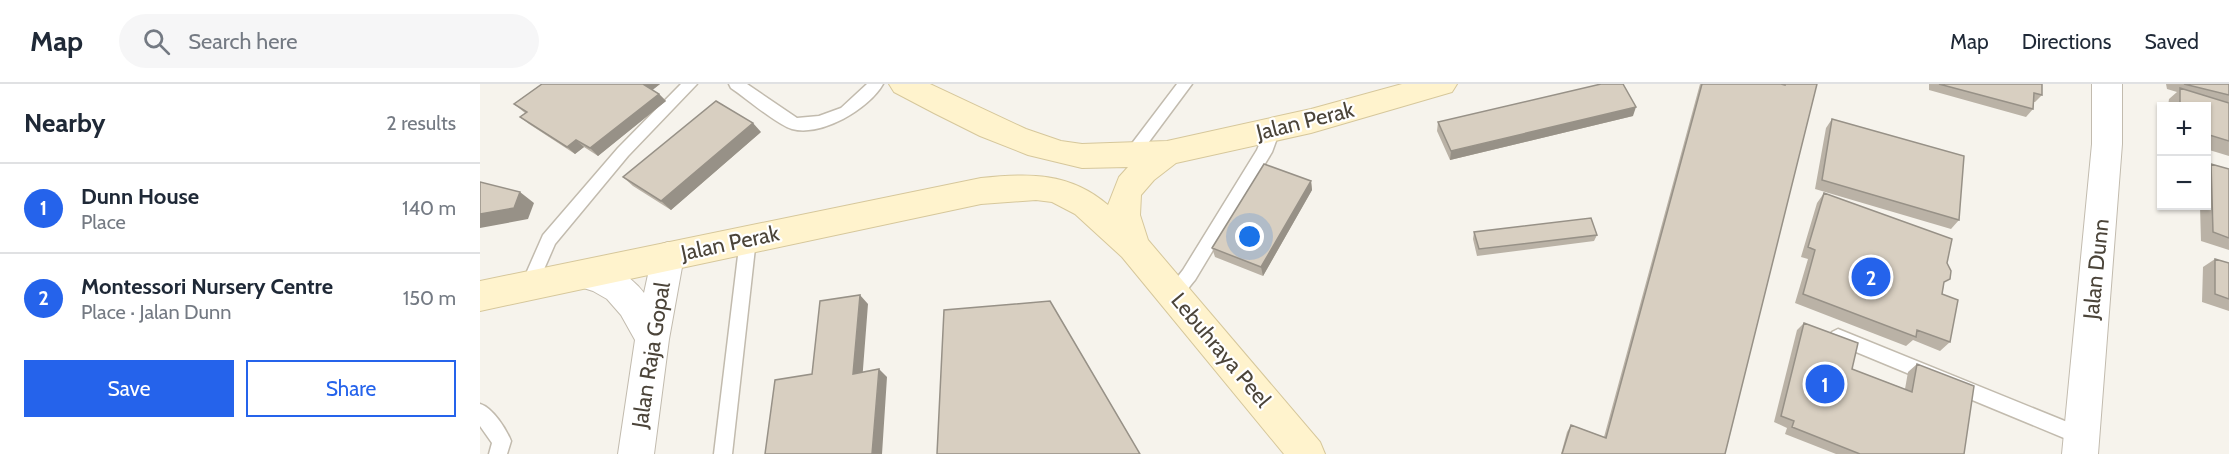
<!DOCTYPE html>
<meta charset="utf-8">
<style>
body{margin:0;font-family:Cabin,sans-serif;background:#f6f6f7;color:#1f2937}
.controls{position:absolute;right:18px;top:18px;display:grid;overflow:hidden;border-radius:0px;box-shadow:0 2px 4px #0004}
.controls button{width:54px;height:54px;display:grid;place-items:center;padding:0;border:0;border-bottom:2px solid #e0e1e3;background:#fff;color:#1f2937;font:30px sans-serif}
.you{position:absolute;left:770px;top:153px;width:21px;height:21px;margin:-15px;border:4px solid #fff;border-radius:50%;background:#1a73e8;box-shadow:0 0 0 9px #1a73e833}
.badge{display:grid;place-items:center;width:39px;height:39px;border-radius:50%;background:#2563eb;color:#fff;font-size:20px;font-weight:700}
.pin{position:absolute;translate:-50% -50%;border:3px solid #fff;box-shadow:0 2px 6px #0006}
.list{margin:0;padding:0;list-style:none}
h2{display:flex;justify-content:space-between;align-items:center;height:78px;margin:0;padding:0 24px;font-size:26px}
h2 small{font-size:20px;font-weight:400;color:#747a83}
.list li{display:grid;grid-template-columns:39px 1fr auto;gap:18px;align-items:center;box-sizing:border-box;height:90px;padding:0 24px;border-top:2px solid #e0e1e3}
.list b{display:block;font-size:22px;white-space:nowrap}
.list p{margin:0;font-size:20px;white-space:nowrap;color:#747a83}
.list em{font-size:20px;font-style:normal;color:#747a83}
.actions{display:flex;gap:12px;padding:18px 24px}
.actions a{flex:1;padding:14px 0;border:2px solid #2563eb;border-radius:0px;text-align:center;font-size:21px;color:#2563eb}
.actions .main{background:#2563eb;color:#fff}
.icon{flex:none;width:33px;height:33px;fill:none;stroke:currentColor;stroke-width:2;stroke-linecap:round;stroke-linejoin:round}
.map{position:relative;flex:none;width:1749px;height:370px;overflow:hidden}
header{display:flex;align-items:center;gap:36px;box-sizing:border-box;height:84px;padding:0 30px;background:#fff;border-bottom:2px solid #e0e1e3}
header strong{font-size:28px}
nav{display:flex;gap:33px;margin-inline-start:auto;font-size:21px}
.search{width:420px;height:54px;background:#f6f6f7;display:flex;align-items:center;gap:15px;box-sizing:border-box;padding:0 21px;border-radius:33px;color:#747a83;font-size:22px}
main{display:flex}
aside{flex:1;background:#fff}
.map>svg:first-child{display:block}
</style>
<header>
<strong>Map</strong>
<div class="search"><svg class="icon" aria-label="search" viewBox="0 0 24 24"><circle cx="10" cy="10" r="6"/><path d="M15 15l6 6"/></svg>Search here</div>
<nav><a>Map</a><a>Directions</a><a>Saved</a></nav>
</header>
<main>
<aside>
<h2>Nearby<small>2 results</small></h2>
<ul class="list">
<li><span class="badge">1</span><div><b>Dunn House</b><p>Place</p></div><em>140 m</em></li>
<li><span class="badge">2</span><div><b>Montessori Nursery Centre</b><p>Place · Jalan Dunn</p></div><em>150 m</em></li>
</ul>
<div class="actions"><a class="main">Save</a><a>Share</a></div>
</aside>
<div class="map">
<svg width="1749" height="370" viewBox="0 0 1749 370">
<rect width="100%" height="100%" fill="#f6f3ec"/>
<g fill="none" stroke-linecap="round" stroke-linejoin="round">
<defs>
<path id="service" d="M201 0H217L148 72 75 160 55 206 49 208 43 206 41 201 63 151 138 64Z
M249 0H267L317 34 339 32 361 24 387 0H403C389 25 341 53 312 45 297 41 266 14 251 4Z
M697 0H712L657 74H647L644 70 647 66Z
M792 40 797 42 800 46 792 68 715 196C707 205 700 219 687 214L685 209 703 186 777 66 787 42Z
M268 148 274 150 276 155 252 370H234L260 155 262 150Z
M1358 245 1607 346 1610 352 1607 358 1601 361 1352 258 1349 253 1352 248Z
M0 320C13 324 26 345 31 357L27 370H9L12 359 0 342Z"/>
<path id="minor" d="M1612 0H1642V60L1618 370H1582L1612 60Z
M188 158 200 162 204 172 189 255 174 370H138L155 256 141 231 127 215 113 207 91 200 86 190 91 180C117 171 149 189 164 209L172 172 176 162Z"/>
<path id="secondary" d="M409 0H450L546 45 581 57 602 60 687 57 831 25 922 0H977L972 8 831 49 696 79 674 96 661 111 660 131 668 156 840 358 845 370H804L642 173 595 130 572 118 556 116 501 120 0 227V197L501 94C548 89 590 88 628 121L639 93 648 83 602 84 548 71 500 52 454 29 414 8Z"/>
</defs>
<!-- service casing -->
<use href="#service" stroke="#c2bbae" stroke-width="3"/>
<!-- minor casing -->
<use href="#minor" stroke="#c2bbae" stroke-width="2"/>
<!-- secondary casing -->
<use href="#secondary" stroke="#d6c79b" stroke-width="2"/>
<!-- service -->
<use href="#service" fill="#fff" fill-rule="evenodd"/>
<!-- minor -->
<use href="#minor" fill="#fff" fill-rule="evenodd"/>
<!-- secondary -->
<use href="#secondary" fill="#fff3cd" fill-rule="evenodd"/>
</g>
<!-- wall -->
<path fill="#bab2a6" d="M62 0H180L172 6 179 10 186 17 118 72 104 63 95 70 49 40 40 33 45 29 34 20Z
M1220 0H1337L1245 370H1081L1087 348 1091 341 1124 353Z
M1449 0H1562V11L1555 18H1554L1553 25 1546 33 1449 6Z
M1686 0H1749V72L1726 65V22H1688L1689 15 1697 8 1687 5Z
M1153 32 970 76 957 47 958 38Z
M1352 35 1479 136 1471 145 1335 105 1346 44Z
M281 48 191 126 153 102 143 93Z
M1731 80 1749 85V166L1721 157 1720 122H1726V83Z
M831 97 832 106 783 192 735 173 732 164Z
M1344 109 1464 201 1462 210 1470 258 1460 267 1433 256 1426 262 1315 219 1328 175 1321 173 1337 119Z
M994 148 1117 151 1114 157 997 172 993 155Z
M1735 175 1749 179V227L1722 218 1723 183Z
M1324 239 1372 285 1425 305 1428 288 1437 280 1484 370H1356L1305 350 1307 344 1294 338 1317 246Z"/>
<!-- shaded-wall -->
<path fill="#979187" d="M163 0H180L170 8Z
M179 10 186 17 118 72 110 64Z
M1156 23 1153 32 970 76 971 67Z
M273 39 281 48 191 126 181 117Z
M96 56 104 63 95 70 87 63Z
M831 97 832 106 783 192 781 183Z
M40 108 54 119 48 135 0 144V130Z
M380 211 388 220 382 298 373 290Z
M399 285 407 293 402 370H392Z"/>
<!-- building -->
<path fill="#d8cfc1" stroke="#979187" stroke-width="1.5" d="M62 0H163L179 10 110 64 96 56 87 63 40 33 47 28 34 20Z
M1121 0H1143L1156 23 971 67 958 38Z
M1222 0H1301L1305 1V0H1337L1245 370H1082L1091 341 1126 354Z
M1459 0H1562V11L1554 9 1553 25Z
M1704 0H1749V11Z
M1700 4 1749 19V57L1726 50V22H1700Z
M236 17 273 39 181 117 143 93Z
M1352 35 1484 72 1479 136 1342 96Z
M784 80 831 97 781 183 732 164Z
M1731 80 1749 85V154L1733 148Z
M0 98 40 108 34 124 0 130Z
M1344 109 1472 155 1467 179 1471 187 1470 195 1464 198 1462 210 1478 216 1470 258 1437 246 1436 253 1323 210 1335 166 1328 163Z
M1111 134 1117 151 999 165 994 148Z
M1735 175 1749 179V215L1735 210Z
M380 211 373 290 399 285 392 370H285L295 296 332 290 340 217Z
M570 217 660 370H457L464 226Z
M1324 239 1378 259 1372 285 1432 308 1437 280 1494 302 1484 370H1380L1312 343 1314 337 1301 332Z"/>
<g text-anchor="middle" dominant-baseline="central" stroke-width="4.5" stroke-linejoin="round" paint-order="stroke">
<!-- street labels -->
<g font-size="22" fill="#4b4439" stroke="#fff">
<text transform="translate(825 37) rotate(-14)">Jalan Perak</text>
<text transform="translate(250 159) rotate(-12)">Jalan Perak</text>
<text transform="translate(1616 185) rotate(-84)">Jalan Dunn</text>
<text transform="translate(741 266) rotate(50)">Lebuhraya Peel</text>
<text transform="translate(171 271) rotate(-81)">Jalan Raja Gopal</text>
</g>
</g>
</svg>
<div class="controls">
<button>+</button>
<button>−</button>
</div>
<div class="you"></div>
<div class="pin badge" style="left:1345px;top:300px">1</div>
<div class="pin badge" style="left:1391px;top:193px">2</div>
</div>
</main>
